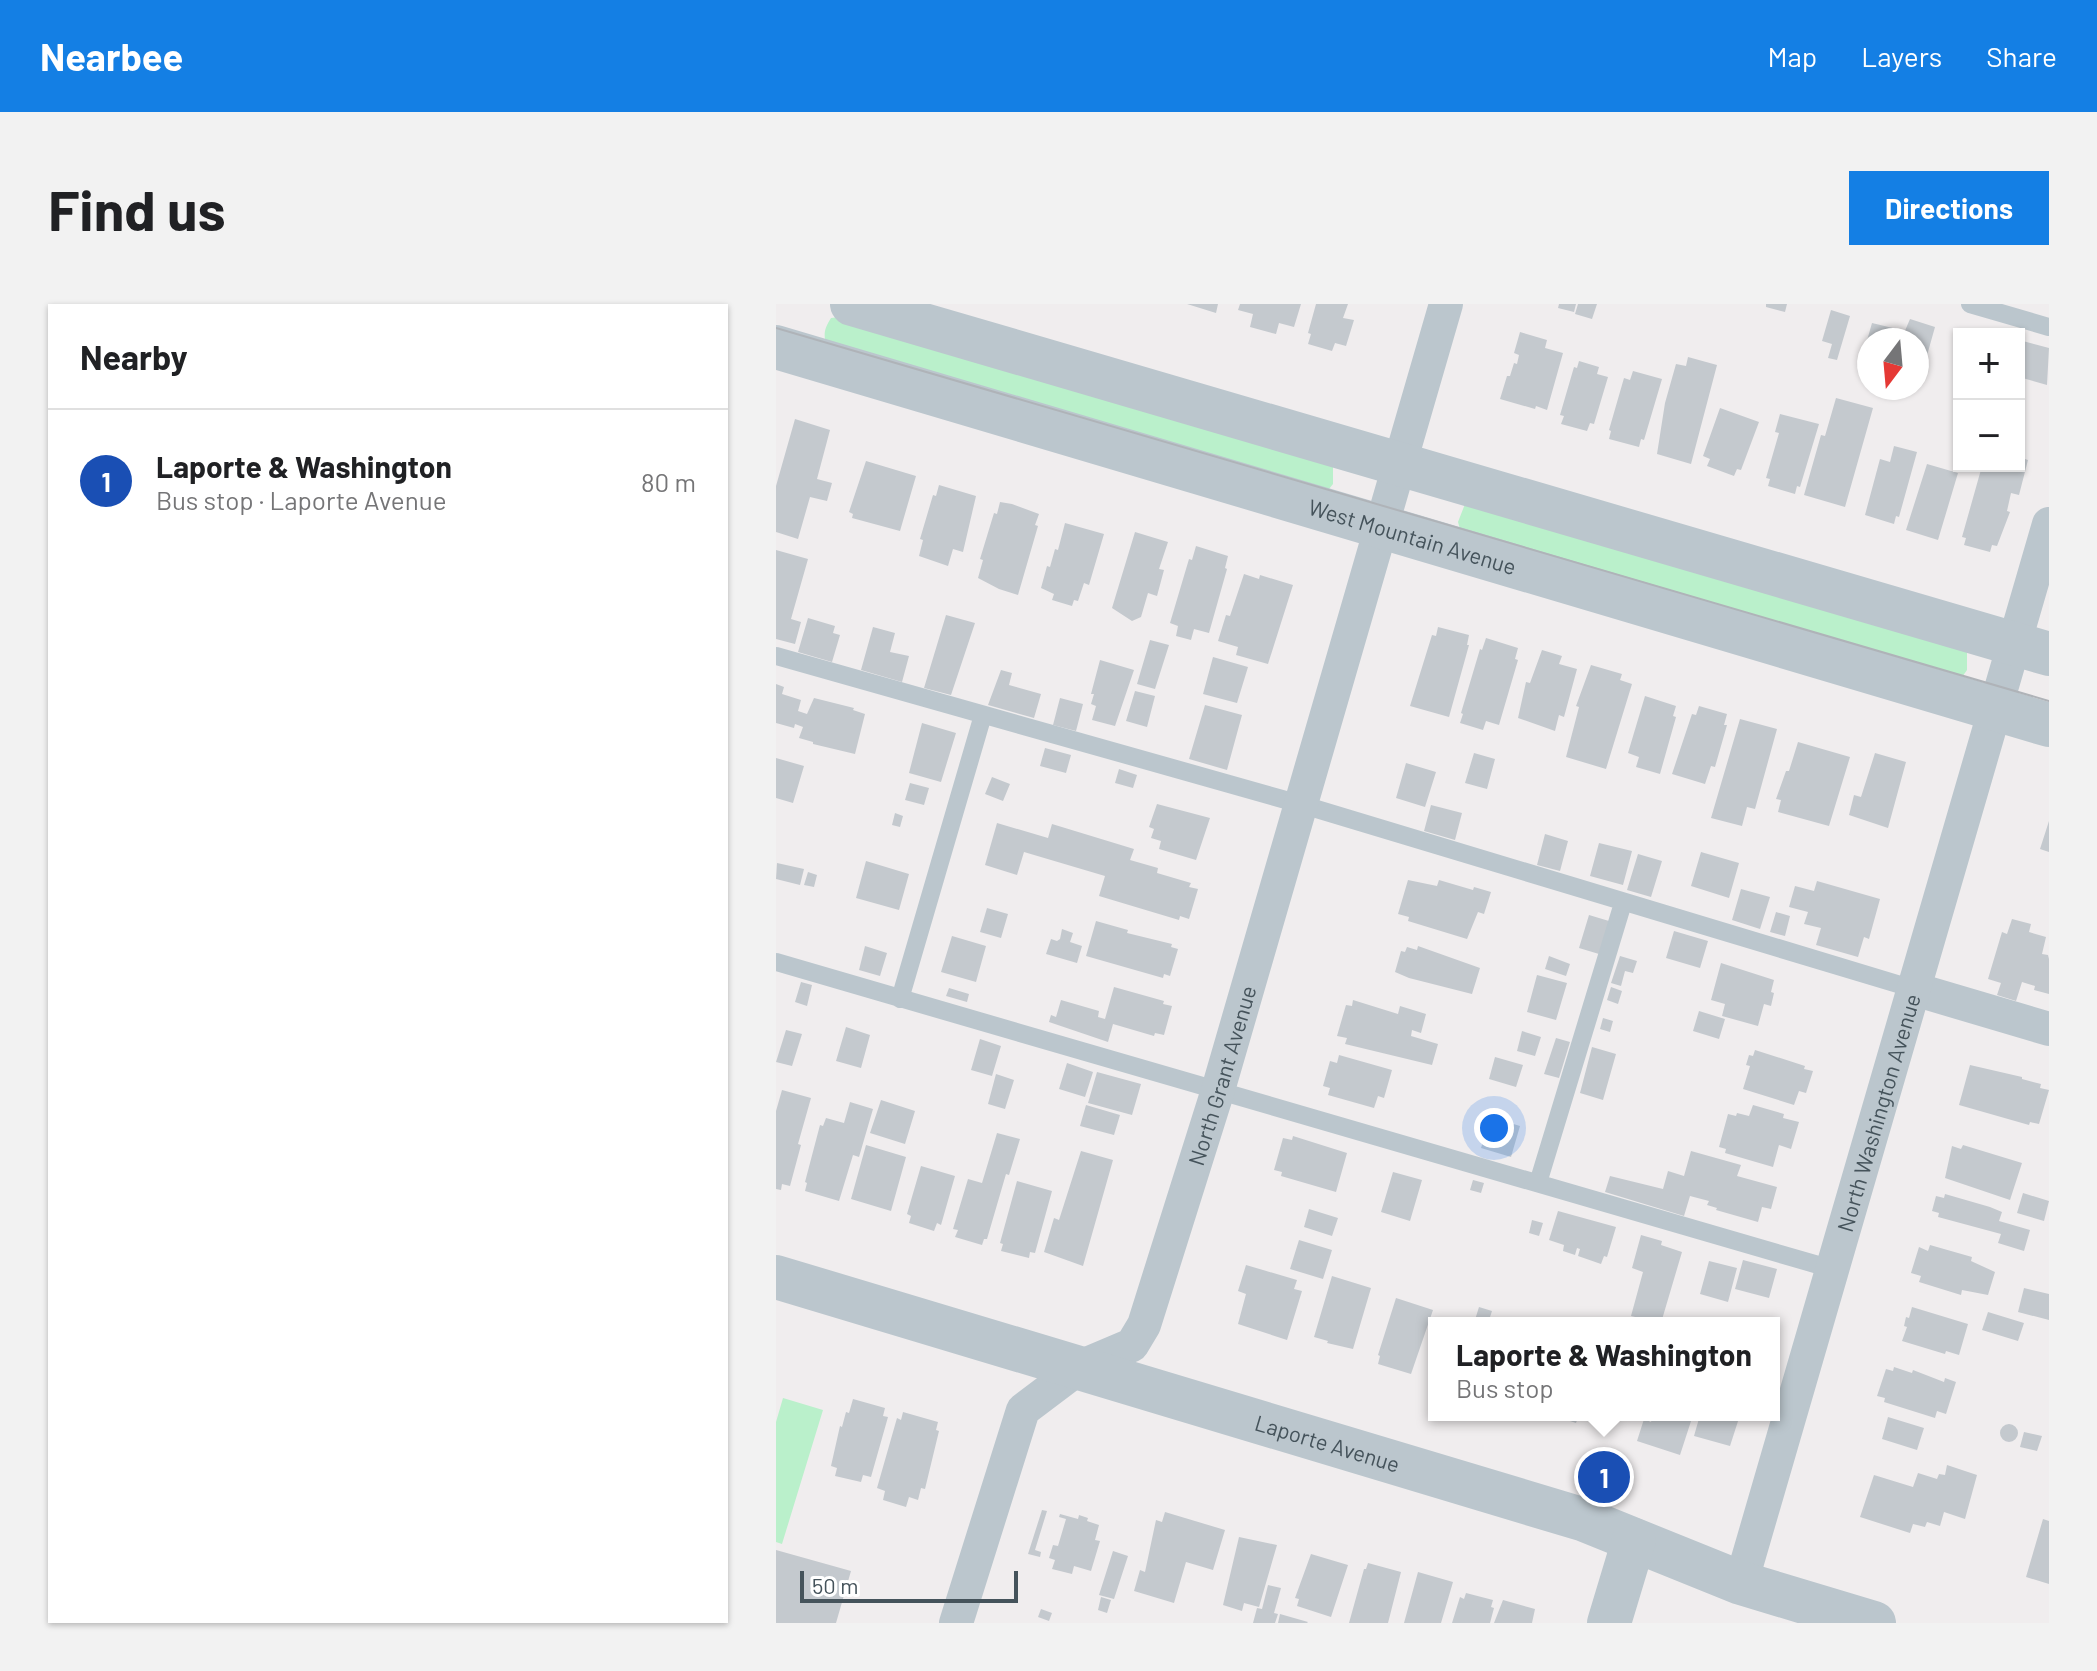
<!DOCTYPE html>
<meta charset="utf-8">
<style>
body{margin:0;font-family:Barlow,sans-serif;background:#f2f2f2;color:#202124}
.controls{position:absolute;right:24px;top:24px;display:grid;overflow:hidden;border-radius:0px;box-shadow:0 2px 6px #0004}
.controls button{width:72px;height:72px;display:grid;place-items:center;padding:0;border:0;border-bottom:2px solid #e0e0e0;background:#fff;color:#202124;font:40px sans-serif}
.compass{position:absolute;left:1081px;top:24px;width:72px;height:72px;border-radius:50%;background:#fff;box-shadow:0 2px 6px #0004;rotate:196deg}
.scale{position:absolute;left:24px;bottom:20px;width:218px;box-sizing:border-box;padding-left:8px;border:4px solid #45535b;border-top:0;font-size:22px;line-height:28px;white-space:nowrap;color:#45535b;-webkit-text-stroke:6px #fff;paint-order:stroke}
.you{position:absolute;left:718px;top:824px;width:28px;height:28px;margin:-20px;border:6px solid #fff;border-radius:50%;background:#1a73e8;box-shadow:0 0 0 12px #1a73e833}
.badge{display:grid;place-items:center;width:52px;height:52px;border-radius:50%;background:#147fe4;color:#fff;font-size:26px;font-weight:700}
.pin{position:absolute;translate:-50% -50%;border:4px solid #fff;box-shadow:0 2px 8px #0006}
.popup{position:absolute;left:652px;top:1013px;width:352px;height:104px;box-sizing:border-box;display:grid;place-content:center;border-radius:0px;background:#fff;filter:drop-shadow(0 2px 6px #0005);font-size:26px;white-space:nowrap;color:#757577}
.popup b{font-size:30px;color:#202124}
.popup::after{content:'';position:absolute;left:50%;top:100%;margin-left:-16px;border:16px solid transparent;border-top-color:#fff}
.list{margin:0;padding:0;list-style:none}
h2{display:flex;justify-content:space-between;align-items:center;height:104px;margin:0;padding:0 32px;font-size:34px}
h2 small{font-size:26px;font-weight:400;color:#757577}
.list li{display:grid;grid-template-columns:52px 1fr auto;gap:24px;align-items:center;box-sizing:border-box;height:144px;padding:0 32px;border-top:2px solid #e0e0e0}
.list b{display:block;font-size:30px;white-space:nowrap}
.list p{margin:0;font-size:26px;white-space:nowrap;color:#757577}
.list em{font-size:26px;font-style:normal;color:#757577}
.map{position:relative;flex:none;width:1273px;height:1319px;overflow:hidden;border-radius:0px}
header{display:flex;align-items:center;gap:48px;box-sizing:border-box;height:112px;padding:0 40px;background:#147fe4;color:#fff}
header strong{font-size:38px}
nav{display:flex;gap:44px;margin-inline-start:auto;font-size:28px}
.intro{display:flex;align-items:center;justify-content:space-between;box-sizing:border-box;height:192px;padding:0 48px}
h1{margin:0;font-size:56px}
.button{padding:20px 36px;border-radius:0px;background:#147fe4;color:#fff;font-size:28px;font-weight:700}
main{display:flex;gap:48px;padding:0 48px}
aside{flex:1;background:#fff;border-radius:0px;box-shadow:0 2px 6px #0004}
.map>svg:first-child{display:block}
</style>
<header>
<strong>Nearbee</strong>
<nav><a>Map</a><a>Layers</a><a>Share</a></nav>
</header>
<div class="intro"><h1>Find us</h1><a class="button">Directions</a></div>
<main>
<aside>
<h2>Nearby<small></small></h2>
<ul class="list">
<li><span class="badge" style="background:#1a4fb4">1</span><div><b>Laporte &amp; Washington</b><p>Bus stop · Laporte Avenue</p></div><em>80 m</em></li>
</ul>
</aside>
<div class="map">
<svg width="1273" height="1319" viewBox="0 0 1273 1319">
<rect width="100%" height="100%" fill="#f0edee"/>
<!-- green -->
<path fill="#baf0cb" d="M64 13 557 162V180L549 190 51 43C47 31 48 25 55 14Z
M689 200 1191 348V366L1184 376 685 229 682 218Z
M7 1094 47 1106 6 1240 0 1238V1118Z"/>
<!-- building -->
<path fill="#c4c9ce" d="M411 0H442L440 9Z
M464 0H525L518 23 503 19 500 30 474 23 477 10 462 6Z
M540 0H572L567 14 578 16 570 42 559 39 556 47 532 40 535 30 532 29Z
M783 0H800L798 8 782 4Z
M802 0H821L816 15 799 10Z
M990 0H1011L1009 8 990 3Z
M1055 6 1074 12 1061 56 1052 54 1056 40 1046 37Z
M1134 15 1159 23 1150 55 1141 52V36H1125Z
M1096 19 1125 26 1122 36H1093V48L1088 47Z
M744 28 771 36 769 44 787 49 771 106 760 102 759 105 724 95 731 72H734L738 59 741 60 743 51 738 49Z
M1243 36 1273 44 1271 81 1243 73Z
M912 53 941 61 915 160 881 150 889 99 900 60 910 62Z
M803 57 823 63 821 70 832 73 818 120 814 119 811 127 785 120 788 112 784 111 798 63 801 64Z
M857 67 886 75 868 136 865 135 863 143 833 135 835 127 833 126 848 74 854 76Z
M1060 94 1097 104 1069 203 1028 191 1045 131 1049 132Z
M944 104 983 118 965 166 961 165 958 172 931 162 934 155 927 152Z
M1004 110 1043 120 1024 183 1021 182 1019 190 992 182 994 175 990 174 1003 129 999 128Z
M19 115 54 126 41 175 56 179 51 197 34 193 22 235 0 228V182Z
M1118 142 1141 148 1123 213 1120 212 1118 220 1089 211 1104 155 1114 158Z
M1243 153 1252 156 1243 191 1235 189 1231 207 1234 208 1221 242 1216 241 1214 248 1188 241 1190 234 1186 233 1206 162H1243Z
M90 157 140 172 124 227 76 214 77 210 73 208Z
M1151 160 1182 169 1162 236 1130 226Z
M163 181 200 192 187 248 177 245 172 262 143 252 147 236 144 235 157 191 160 192Z
M224 198 236 200 263 210 259 221 262 222 242 291 223 285 202 274 207 256 204 255 218 209 221 210Z
M289 219 328 230 313 281 308 279 302 297 298 296 296 302 276 296 278 290 265 284 271 262 274 263 279 245 282 246Z
M359 228 392 238 383 265 388 266 381 292 372 289 365 313 356 317 336 304Z
M420 242 452 252 449 264 451 265 433 329 418 325 415 336 400 332 402 322 394 319 413 255 416 256Z
M0 246 32 255 15 315 25 318 19 340 0 335Z
M468 270 483 275 484 271 517 281 492 360 460 351 462 343 442 337 450 311 454 312Z
M170 311 199 319 175 391 148 384Z
M32 314 59 322 57 329 64 331 56 358 22 348Z
M97 323 119 329 114 348 133 352 126 378 85 366Z
M662 323 693 331 691 341H693L673 413 634 402 656 331 660 332Z
M710 334 742 344 739 355 742 356 723 421 710 417 707 426 684 419 687 410 685 409 704 345 706 346Z
M374 336 393 341 379 385 361 380Z
M766 346 786 352 783 360 801 365 788 413 783 411 779 427 742 414 750 378 754 379Z
M437 353 472 363 461 399 427 390Z
M324 356 358 366 339 422 316 416 320 402 315 400 318 390H315Z
M815 361 846 370 844 376 856 380 830 465 790 453 803 403 800 402Z
M225 366 236 369 233 381 265 390 258 414 212 401Z
M0 380 8 383 6 390 25 396 22 407 31 410 38 394 78 404 77 406 89 410 79 450 37 440V438L23 434 27 423 19 420 18 424 0 419Z
M359 387 379 392 371 423 350 417Z
M869 392 900 402 897 412 900 413 884 470 860 463 863 453 852 449Z
M284 394 307 400 300 427 277 421Z
M429 401 466 411 451 466 413 455Z
M923 402 951 410 948 421H951L939 463 935 462 929 480 896 470 916 410 920 411Z
M964 415 1001 425 979 505 971 503 966 522 935 514Z
M146 419 180 429 165 478 133 469Z
M1022 438 1074 453 1053 522 1002 508 1005 496 1000 495 1010 467H1013Z
M269 444 295 451 290 469 264 462Z
M698 449 719 455 711 485 689 479Z
M1099 449 1130 458 1112 524 1073 511 1078 491 1085 493Z
M0 454 28 462 17 499 0 494Z
M630 459 660 468 649 503 620 494Z
M343 465 361 471 357 484 339 479Z
M216 473 234 480 227 497 209 490Z
M134 479 153 484 148 501 129 496Z
M381 500 434 514 420 556 383 545 385 537 375 534 378 525 373 523Z
M655 501 686 509 679 536 648 527Z
M119 509 127 512 124 523 116 521Z
M1273 517V548L1264 545Z
M221 519 272 534 276 520 358 545 354 556 382 564 381 569 415 579 413 583 422 585 413 615 404 612 403 616 323 592 329 572 248 548 241 571 209 561Z
M769 530 792 537 784 567 761 561Z
M823 539 856 547 847 581 814 572Z
M925 548 963 559 953 594 915 582Z
M862 550 886 557 875 593 851 586Z
M90 557 133 570 123 606 80 594Z
M1 559 28 565 24 581 0 575Z
M32 568 41 571 38 583 28 581Z
M632 576 661 582 663 576 697 586 698 583 715 588 708 610 702 608 691 635 632 617 633 613 622 610Z
M1041 577 1104 595 1093 635 1088 633 1082 653 1040 641 1045 624 1028 620 1032 608 1013 603 1019 582 1038 587Z
M965 585 994 593 984 625 956 616Z
M211 604 232 610 225 634 204 628Z
M1000 608 1014 612 1009 632 994 628Z
M813 611 833 617 823 650 803 644Z
M1236 615 1255 620 1253 628 1270 633 1266 650 1272 651 1273 655V690L1258 686 1259 682 1246 678 1240 697 1221 691 1225 679 1212 675 1226 628 1231 630Z
M320 617 352 626 351 629 396 640 395 643 402 645 394 672 388 670 387 674 310 652Z
M286 625 297 629 294 638 306 642 301 659 270 650 275 635 281 637 284 635Z
M898 627 932 637 924 664 890 654Z
M176 632 210 642 200 678 165 668Z
M89 642 111 649 104 672 83 666Z
M642 642 704 664 696 690 633 674 619 668 625 647 629 648 631 643 641 646Z
M773 652 794 660 790 672 769 665Z
M844 652 861 657 857 669 849 667 845 682 835 679Z
M945 659 998 676 995 688 998 689 995 702 988 700 982 722 946 712 949 700 935 696Z
M761 671 791 679 780 716 751 708Z
M25 678 36 681 31 702 19 698Z
M338 683 388 697 387 700 396 702 388 731 379 729 378 732 337 720 332 738 273 718 275 711 280 713 285 696 323 707 322 713 329 715Z
M835 683 846 687 842 700 831 696Z
M173 684 193 690 191 698 170 692Z
M577 696 622 710 624 702 650 710 645 729 636 726 635 732 662 740 656 761 569 740 571 734 561 732 570 701 576 702Z
M923 707 949 715 943 735 917 727Z
M827 714 837 717 834 728 824 725Z
M70 723 94 731 85 764 60 757Z
M10 726 26 730 16 762 0 758Z
M746 727 765 733 759 752 741 747Z
M780 734 794 738 783 774 768 770Z
M204 735 225 742 216 772 195 766Z
M816 743 840 750 827 796 804 789Z
M979 746 1029 762 1028 765 1037 767 1030 789 1023 787 1018 801 967 785 974 762 970 761 973 751 977 752Z
M563 751 616 766 608 794 602 792 598 804 552 791 554 784 547 782 554 757 561 759Z
M719 753 747 761 740 783 713 775Z
M291 759 317 768 309 793 283 785Z
M1194 761 1246 773V775L1265 780 1264 784 1273 786 1263 820 1254 818 1253 821 1183 801Z
M321 768 365 780 356 811 312 799Z
M220 770 238 776 229 805 212 800Z
M6 786 35 794 22 840 25 841 14 882 6 880 5 886 0 885V807Z
M105 796 139 807 129 840 94 829Z
M74 798 97 805 83 853 77 851 63 897 29 887 31 879 29 878 44 821 47 822 50 814 68 819Z
M310 801 344 811 338 831 304 822Z
M977 801 1008 810 1007 814 1023 818 1015 845 1003 841 997 863 949 849 950 845 943 843 952 810 960 812 961 809 973 812Z
M715 813 744 822 735 853 705 844Z
M221 829 244 835 233 871 230 870 211 935H208L206 941 179 933 182 926 177 925 192 875 206 879Z
M517 832 571 849 560 888 505 872 506 868 498 866 507 834 516 836Z
M90 841 130 853 115 907 75 895Z
M1187 841 1246 859 1234 896 1169 874 1176 842 1185 845Z
M305 847 337 856 307 962 268 948 278 914 283 916Z
M915 847 965 861 961 872 1001 883 995 905 986 903 982 918 940 906 941 904 931 901 933 897 914 892 908 912 829 888 834 872 887 885 892 867 908 872Z
M145 862 179 872 165 921 161 919 158 927 133 919 135 912 131 910Z
M617 868 646 876 634 917 605 908Z
M697 876 708 879 705 889 694 886Z
M241 877 276 887 259 949 254 948 253 954 225 947 227 940 224 939Z
M1247 889 1273 897 1268 917 1241 909Z
M1169 890 1214 903 1226 908 1223 917 1254 926 1248 947 1222 939 1225 930 1162 913 1163 909 1156 907 1160 892 1168 894Z
M533 905 562 914 556 932 528 923Z
M782 907 840 923 831 953 828 952 825 960 802 952 804 945 801 944 799 951 787 947 788 941 773 936Z
M756 916 767 919 763 932 753 929Z
M865 931 886 937 885 941 906 948 885 1019 855 1012 867 968 856 964Z
M523 936 556 946 547 975 514 965Z
M1154 941 1196 953 1195 957 1219 968 1212 991 1186 986 1185 991 1143 978 1145 972 1135 969 1143 943 1152 947Z
M967 956 1001 965 993 994 959 985Z
M933 957 961 964 952 998 924 990Z
M470 961 521 976 518 985 526 987 511 1036 462 1020 470 990 462 987Z
M556 972 595 984 577 1045 551 1039 552 1037 538 1033Z
M1248 984 1273 990V1016L1242 1008Z
M620 994 657 1006 635 1070 602 1060 604 1052 602 1051Z
M703 1003 716 1007 712 1019H698Z
M1136 1003 1192 1020 1183 1051 1170 1047 1169 1050 1126 1037 1131 1023 1128 1022 1130 1013 1133 1014Z
M1212 1008 1248 1019 1242 1037 1206 1026Z
M1118 1063 1136 1069 1137 1066 1168 1078 1169 1074 1180 1078 1170 1110 1161 1107 1159 1114 1108 1098 1109 1094 1101 1092 1110 1065 1117 1067Z
M77 1095 109 1104 107 1112 112 1113 95 1173 87 1171 85 1178 59 1172 61 1164 55 1162 64 1122 66 1123 70 1108 73 1109Z
M127 1108 162 1118 160 1126 163 1127 149 1185 145 1184 142 1196 133 1193 130 1203 107 1196 109 1187 101 1184 121 1114 125 1116Z
M776 1111H803L800 1119Z
M877 1111H917L904 1151 861 1137 868 1115 875 1118Z
M924 1111H964L954 1142 918 1132Z
M1112 1113 1148 1124 1141 1146 1106 1135Z
M1224 1129a9 9 0 1 1 18 0a9 9 0 1 1-18 0Z
M1248 1128 1266 1132 1261 1147 1244 1143Z
M1171 1161 1201 1171 1189 1215 1168 1208 1164 1222 1151 1218 1149 1223 1137 1220 1134 1229 1084 1213 1098 1171 1137 1183 1142 1169 1161 1175 1163 1170 1169 1171Z
M266 1206 271 1207 259 1246 265 1248 264 1253 252 1250Z
M389 1208 449 1226 437 1266 410 1258 398 1299 358 1287 364 1266 369 1268 380 1216 386 1218Z
M284 1210 302 1215 303 1211 312 1214 311 1217 323 1221 319 1236 324 1237 315 1267 298 1262 296 1270 276 1265 279 1256 273 1254 277 1241 282 1242 290 1215 283 1213Z
M1267 1215 1273 1217V1280L1250 1273Z
M463 1233 501 1241 483 1303 468 1299 466 1307 447 1301Z
M0 1246 75 1267 60 1319H0Z
M337 1247 352 1252 338 1295 323 1291Z
M535 1250 572 1261 555 1313 521 1302 523 1295 519 1294Z
M592 1259 625 1268 612 1319H573L588 1265H590Z
M642 1268 677 1278 665 1319H628Z
M492 1281 505 1284 498 1309 502 1310 499 1319H477L481 1304 486 1305Z
M690 1289 717 1296 715 1303 718 1304 714 1319H676L684 1293 688 1295Z
M325 1293 335 1296 331 1309 322 1306Z
M727 1296 759 1305 756 1319H718Z
M265 1305 276 1309 273 1317 262 1313Z
M504 1310 532 1318 531 1319H502Z"/>
<g fill="none" stroke-linecap="round" stroke-linejoin="round">
<!-- service -->
<path stroke="#bbc6cd" stroke-width="18" d="M1194 0 1273 23
M0 352 524 500 1138 685
M0 658 1056 965
M124 695 207 411
M762 879 847 599"/>
<!-- minor -->
<g stroke="#bbc6cd" stroke-width="34">
<path d="M1138 685 1273 725"/>
<path id="s1" d="M965 1279 1273 220"/>
<path id="s2" d="M180 1319 247 1106 304 1063 356 1041 368 1021 442 786 670 0"/>
</g>
<!-- tertiary -->
<g stroke="#bbc6cd" stroke-width="44">
<path d="M76 0 1273 350"/>
<path id="s3" d="M0 43 1273 421"/>
<path id="s4" d="M0 973 809 1216 965 1279 1098 1319"/>
<path d="M833 1319 858 1236"/>
</g>
<!-- tram -->
<path stroke="#afb3b8" stroke-width="2" d="M0 24 1273 397"/>
</g>
<g text-anchor="middle" dominant-baseline="central" stroke-width="7" stroke-linejoin="round" paint-order="stroke">
<!-- street labels -->
<g font-size="22" fill="#45535b" stroke="#fff">
<text stroke="none"><textPath href="#s3" startOffset="664">West Mountain Avenue</textPath></text>
<text stroke="none"><textPath href="#s2" startOffset="636">North Grant Avenue</textPath></text>
<text stroke="none"><textPath href="#s1" startOffset="490">North Washington Avenue</textPath></text>
<text stroke="none"><textPath href="#s4" startOffset="576">Laporte Avenue</textPath></text>
</g>
</g>
</svg>
<div class="controls">
<button>+</button>
<button>−</button>
</div>
<svg class="compass" viewBox="-18 -18 36 36"><path d="M0-13l5 13h-10z" fill="#e53935"/><path d="M0 13l5-13h-10z" fill="#757577"/></svg>
<div class="scale">50 m</div>
<div class="you"></div>
<div class="pin badge" style="left:828px;top:1173px;background:#1a4fb4">1</div>
<div class="popup"><b>Laporte &amp; Washington</b>Bus stop</div>
</div>
</main>
